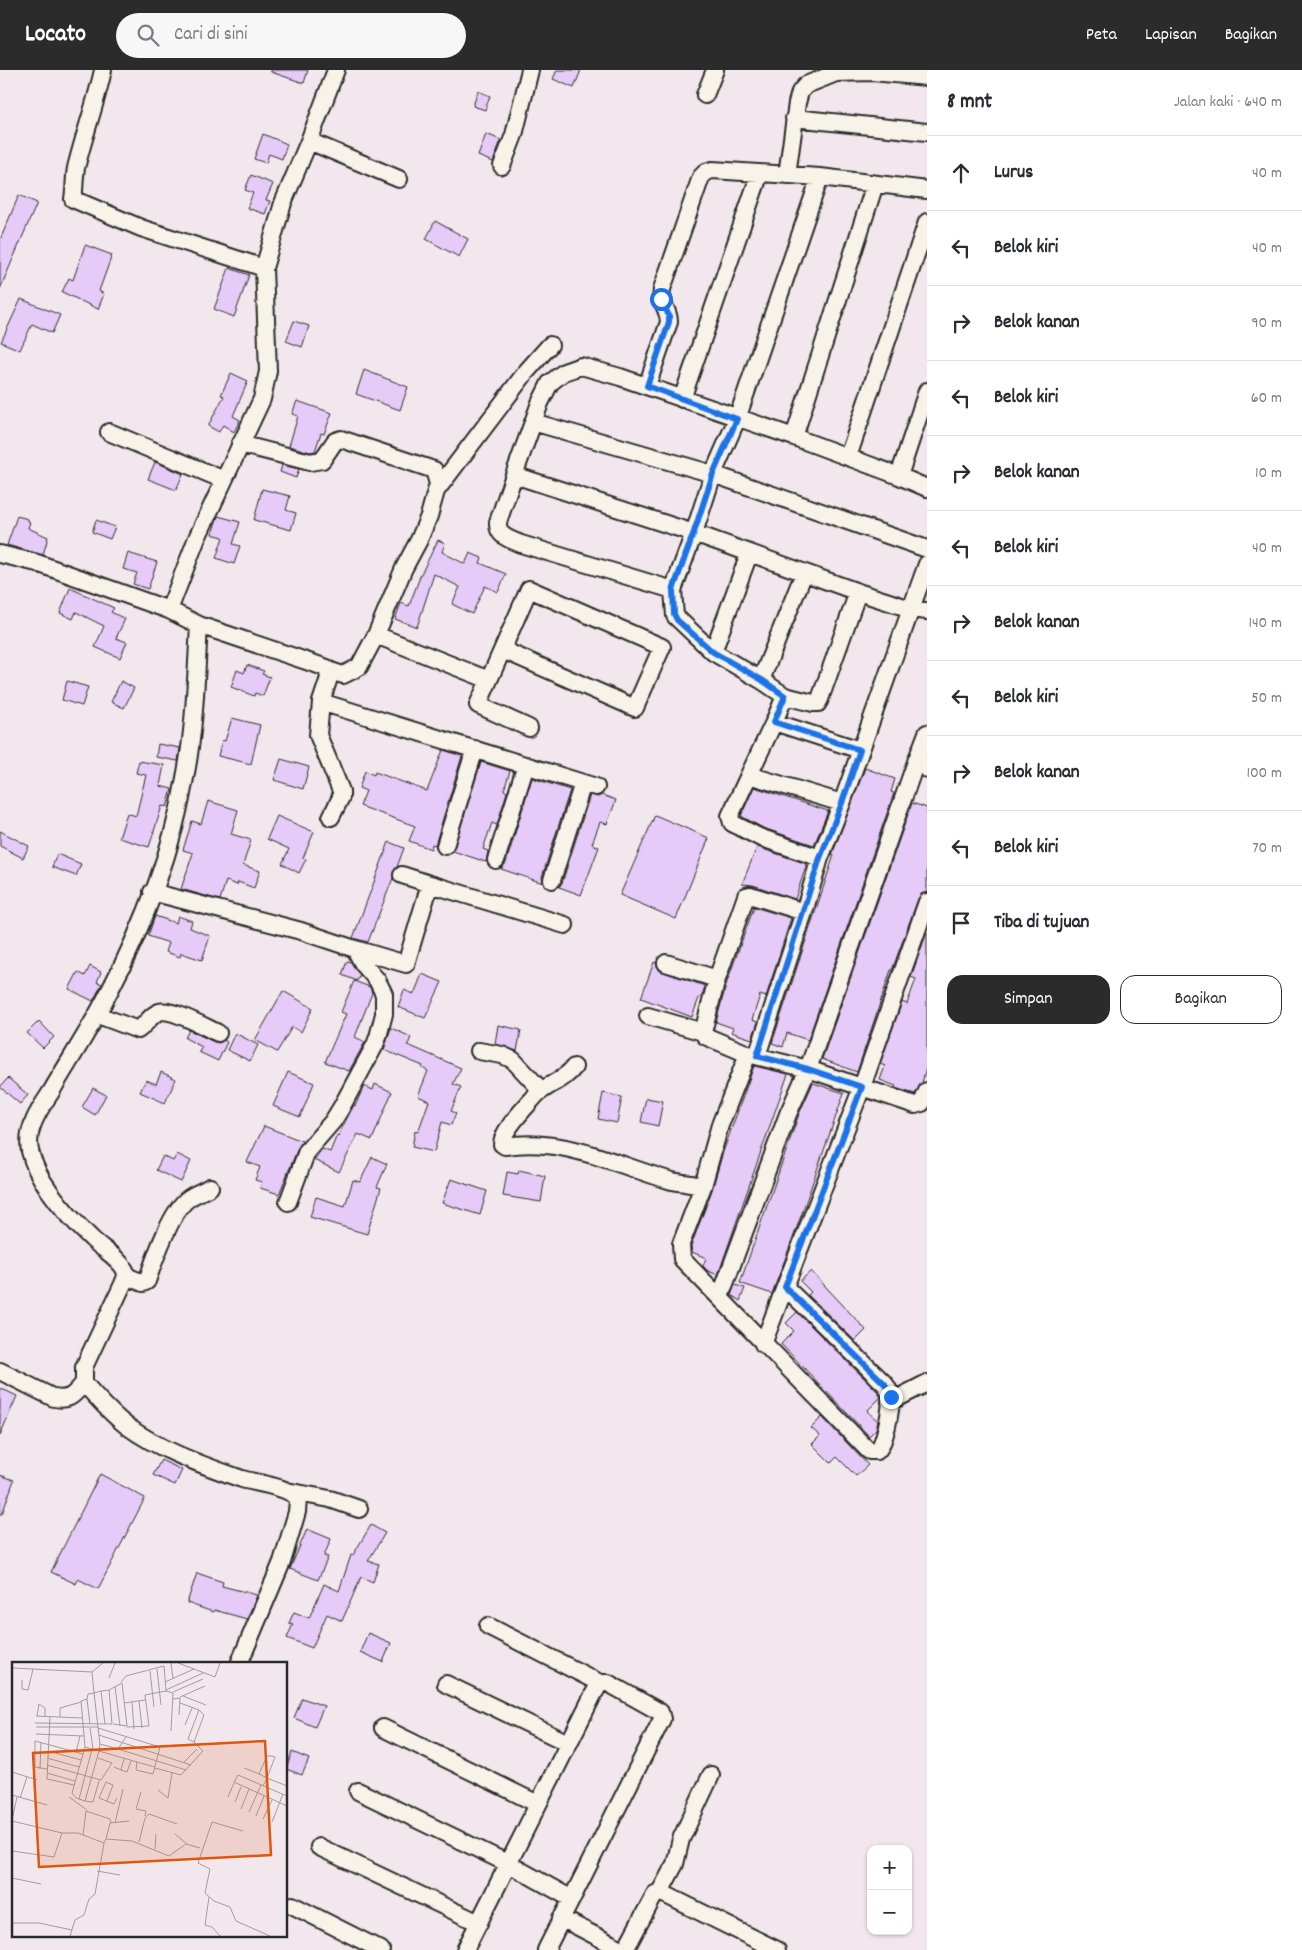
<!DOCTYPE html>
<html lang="id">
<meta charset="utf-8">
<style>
body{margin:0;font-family:Dekko,sans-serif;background:#f7f7f7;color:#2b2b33}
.controls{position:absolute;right:15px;bottom:15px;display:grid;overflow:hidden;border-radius:10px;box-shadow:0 1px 4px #0004}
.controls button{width:45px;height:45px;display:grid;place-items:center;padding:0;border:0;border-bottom:1px solid #e1e1e2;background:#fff;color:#2b2b33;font:25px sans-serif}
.stop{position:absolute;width:15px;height:15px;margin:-11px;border:4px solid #1a73e8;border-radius:50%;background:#fff}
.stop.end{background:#1a73e8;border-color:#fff;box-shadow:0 1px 5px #0008}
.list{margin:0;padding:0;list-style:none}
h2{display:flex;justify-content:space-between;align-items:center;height:65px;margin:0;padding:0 20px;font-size:21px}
h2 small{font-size:16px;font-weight:400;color:#7c7c81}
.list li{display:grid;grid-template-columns:32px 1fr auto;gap:15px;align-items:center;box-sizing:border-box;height:75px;padding:0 20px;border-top:1px solid #e1e1e2}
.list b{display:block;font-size:19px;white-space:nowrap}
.list em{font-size:16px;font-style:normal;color:#7c7c81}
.actions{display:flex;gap:10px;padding:15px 20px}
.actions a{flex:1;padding:11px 0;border:1px solid #2b2b2b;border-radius:15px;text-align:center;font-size:18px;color:#2b2b2b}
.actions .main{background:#2b2b2b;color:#fff}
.icon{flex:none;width:28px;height:28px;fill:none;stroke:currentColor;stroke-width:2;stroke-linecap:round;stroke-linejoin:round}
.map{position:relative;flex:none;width:927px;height:1880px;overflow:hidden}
header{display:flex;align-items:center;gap:30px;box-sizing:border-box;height:70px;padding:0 25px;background:#2b2b2b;color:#fff}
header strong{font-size:24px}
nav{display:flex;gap:28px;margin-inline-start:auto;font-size:18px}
.search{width:350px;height:45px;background:#f7f7f7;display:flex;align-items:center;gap:12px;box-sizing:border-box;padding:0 18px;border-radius:28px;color:#7c7c81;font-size:19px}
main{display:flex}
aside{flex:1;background:#fff}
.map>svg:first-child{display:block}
</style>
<header>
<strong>Locato</strong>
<div class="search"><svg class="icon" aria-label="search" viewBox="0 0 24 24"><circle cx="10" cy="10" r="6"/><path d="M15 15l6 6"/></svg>Cari di sini</div>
<nav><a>Peta</a><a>Lapisan</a><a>Bagikan</a></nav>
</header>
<main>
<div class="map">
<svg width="927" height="1880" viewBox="0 0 927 1880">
<rect width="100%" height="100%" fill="#f2e7ed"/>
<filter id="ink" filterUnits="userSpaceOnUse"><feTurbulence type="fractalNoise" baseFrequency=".02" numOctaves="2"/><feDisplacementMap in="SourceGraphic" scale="10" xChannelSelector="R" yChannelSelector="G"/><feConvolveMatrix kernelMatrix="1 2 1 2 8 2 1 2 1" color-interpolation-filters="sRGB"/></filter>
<g filter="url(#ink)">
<!-- building -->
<path fill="#e6caf8" stroke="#2b2b2b" d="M271 0H308L304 13 271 2Z
M557 0H581L574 18 553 9Z
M478 21 490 26 485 40 473 36Z
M263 64 287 74 282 89 269 84 266 93 254 89Z
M486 64 501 70 493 92 478 86Z
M251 105 273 114 266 130 270 131 265 144 247 138 253 123 245 120Z
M19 125 37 133 0 219V170Z
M435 151 468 169 459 187 426 169Z
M85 175 112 185 99 221 104 224 98 239 62 222 69 208 73 210Z
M229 198 249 205 234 247 214 239Z
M21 229 60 245 52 263 32 254 20 280 1 272Z
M294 251 309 256 302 277 286 271Z
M364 300 408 317 400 340 356 324Z
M231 303 248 311 233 346 240 350 234 362 223 355 219 362 208 356 224 326 221 325Z
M297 331 332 343 324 364 321 363 315 381 310 382 289 376 298 346 292 344Z
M155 392 183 404 176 420 148 409Z
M282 395 299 399 296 408 280 402Z
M262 419 290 426 286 440 296 443 291 460 254 450Z
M17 446 28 449V451L30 452 28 458 48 467 43 485 7 475Z
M218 446 240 452 233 474 240 476 234 494 216 488 223 467 212 464Z
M96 450 115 457 110 469 92 462Z
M438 470 445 473 442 482 465 494 470 483 482 488 480 493 506 504 498 522 485 516 472 544 452 534 460 517 434 504 417 557 395 549 401 533 409 536 421 504Z
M128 483 157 492 148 519 133 514 137 503 123 499Z
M70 518 114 538 111 542 125 549 116 568 127 572 120 588 95 577 104 556 76 542 73 549 60 543Z
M247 595 264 601 262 604 270 607 263 626 255 623 254 626 231 617 237 600 244 603Z
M67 611 88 617 82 636 62 630Z
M121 611 134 618 124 638 111 632Z
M232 648 260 655 251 694 218 686 222 670 225 671Z
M158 674 180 678 178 691 156 687Z
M443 680 462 686 435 775 432 774 431 779 409 771 415 756 360 736 366 721 359 718 365 701 374 705 375 702 427 721Z
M281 689 309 697 303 719 274 710Z
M139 691 164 695 160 716 172 719 167 737 162 736 149 777 119 768 127 743 136 746 146 705 136 703Z
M481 692 510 701 504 720 507 722 497 755 492 753 483 779 488 781 486 792 453 781Z
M865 698 895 709 891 722 894 723 808 970 787 963 783 977 772 973 834 785H832Z
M532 708 570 720 542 807 543 813 501 799 506 793Z
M754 717 828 741 814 775 763 758 741 746Z
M590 725 598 727 602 725 616 730 607 754 600 752 592 774 599 777 581 825 559 817 562 813Z
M208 731 238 740 231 764 251 770 243 795 260 801 254 818 238 812 237 815 226 811 220 830 181 819 193 783 183 780 186 770 192 751 201 754Z
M912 733 927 738V822L921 824 918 829 892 900H891L857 1002 822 989Z
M655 745 709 768 676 849 620 825Z
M277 746 314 762 303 788 306 789 299 803 282 794 289 779 267 769Z
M0 761 29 776 23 788 0 776Z
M389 772 404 778 397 797 393 802V808L368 872 353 868Z
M757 777 807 794 795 829 753 815 742 814Z
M57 784 81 794 76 806 52 797Z
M754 837 791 848 766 927 760 925 752 950 758 952 752 969 731 962 733 958 716 952 727 912Z
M155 846 176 853 178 846 192 851 190 858 210 866 202 890 181 883 180 887 166 882 169 873 148 866Z
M927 862V994L922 1013 915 1024 895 1018 896 1016 880 1010 885 996 880 994 902 932 907 934 916 909 911 907Z
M347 891 351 892 360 905 357 911 342 905Z
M654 892 656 893 658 899 663 902 705 916 702 926 699 928 692 947 641 928Z
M90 896 101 902 97 912 102 914 93 931 69 919 78 902 85 906Z
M422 904 442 912 425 948 398 937 404 920 414 924Z
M354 911 370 917 372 923 355 967 365 972 349 1001 325 992 346 944 341 942Z
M283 921 313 938 301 962 292 957 277 982 255 970Z
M39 951 54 967 43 978 27 963Z
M498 955 521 960 517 981 495 974Z
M391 958 411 967 408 975 461 998 453 1014 461 1017 451 1041 456 1043 451 1055 442 1052 434 1082 412 1077 415 1061 418 1062 429 1031 418 1026 428 1001 422 998 423 996 384 980Z
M189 960 214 972 219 973 224 970 227 972 218 991 199 982 202 977 185 968Z
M235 963 258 975 250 991 227 980Z
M754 996 788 1004 718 1205 708 1201 703 1196 706 1188 692 1182 691 1176 712 1120 723 1082Z
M161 1002 176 1009 165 1033 140 1022 146 1010 156 1014Z
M288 1002 314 1013 300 1047 273 1036Z
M8 1008 28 1025 20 1034 0 1017Z
M813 1013 844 1023 796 1160 772 1224 740 1213 799 1044Z
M375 1014 392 1022 372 1070 358 1064 339 1102 314 1090 322 1079 330 1082 337 1065 338 1066 346 1050 354 1035 355 1036 364 1016 373 1020Z
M93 1018 106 1025 95 1045 82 1037Z
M603 1023 622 1027 617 1053 598 1049Z
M646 1028 663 1031 658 1056 641 1052Z
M264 1056 302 1071 298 1078 279 1124 260 1118 262 1112 255 1110 260 1097 247 1092Z
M177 1084 191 1091 181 1112 156 1100 163 1086 173 1091Z
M372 1087 387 1094 377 1117 381 1118 367 1164 310 1147 316 1127 345 1136 353 1110 360 1112Z
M519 1100 545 1106 541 1132 503 1126 507 1102 518 1104Z
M451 1109 487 1121 480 1145 442 1133Z
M811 1201 866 1260 855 1271 808 1225 811 1222 800 1211Z
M735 1215 745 1218 740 1231 731 1225Z
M797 1242 878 1322 881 1327 867 1341 878 1351 876 1359 869 1366 781 1274 794 1261 786 1253Z
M0 1318 17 1326 0 1365Z
M822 1347 868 1395 856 1406 837 1387 831 1393 812 1374 820 1366 811 1358Z
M161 1390 182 1400 175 1415 153 1405Z
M100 1404 145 1428 98 1519 78 1509 76 1514 51 1502Z
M0 1405 14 1410 2 1444H0Z
M371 1455 385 1463 368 1491 379 1494 373 1512 361 1507 342 1551 327 1544 312 1578 287 1568 293 1554 289 1553 294 1542 309 1548 324 1514 339 1521 351 1485H353Z
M307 1459 331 1469 324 1486 328 1487 318 1510 290 1499Z
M197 1503 223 1512 222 1516 257 1525 247 1549 214 1540 213 1542 187 1533Z
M368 1563 391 1573 383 1592 360 1582Z
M302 1628 324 1636 315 1657 294 1648Z
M292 1682 309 1689 302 1705 286 1699Z"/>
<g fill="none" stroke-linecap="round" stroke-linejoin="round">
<defs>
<path id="minor" d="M103 0C96 33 84 65 76 98 74 108 75 118 73 129L141 158 264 198
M705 25 715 0
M794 48 927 62
M309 71 399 109
M502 96 514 65 530 0
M787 105 797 33 800 22 806 15 836 3 872 2 927 7
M820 107 737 349 713 404 694 463 673 520 675 546 713 582 761 610 785 626 813 633H818L820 629 858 522
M647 316 669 252C669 238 660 237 662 219L701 107 706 102 712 100 820 107 927 120
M682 329 760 103
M533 352 713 404 927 479
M109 362 224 410
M794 367 875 114
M240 374 310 392 322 390 335 371 341 369 434 400 438 414 429 446 419 470 404 498 376 565 359 597 343 605 328 600
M848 387 927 152
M514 405 498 452C497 466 509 469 521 474L673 520
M899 406 927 321
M927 418 899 406 794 367 620 307 581 296 564 302 550 313 540 333 514 405 694 463 858 522 911 539 927 541
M436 421 526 302 550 275
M0 484 37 493 169 540
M927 494 842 733 820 788 804 842 750 825 746 826 717 909 703 962 705 966 748 984 808 999 915 1035 922 1033 927 1021
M199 555 327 598 329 608 321 632 318 665 341 721V727L331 747
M376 565 489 610
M503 580 635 638 662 577 529 519 478 635 529 658
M713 582 749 484
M761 610 804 503
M785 626 774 652 860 680
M321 632 596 717
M774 652 749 705 842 733
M927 663 917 689 927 699
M749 705 730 746 732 753 759 767 820 788
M445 776 475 679
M496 790 526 695
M402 805 430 814
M552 810 583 713
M152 822 301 861 355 879 363 894 377 910 384 924V944L378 967 375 975 341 1038 333 1051 307 1081 288 1132
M355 879 406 894 430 814 565 855
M666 893 717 909
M98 945 138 960C146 955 150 945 159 942 171 938 205 957 218 963
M648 946 703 962
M479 981 502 985 513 990 541 1020
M748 984 720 1055 703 1116 681 1174 682 1189 869 1381H877C885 1374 891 1339 891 1328 890 1323 888 1318 885 1314L785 1217
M757 986 804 842
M574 997C565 1010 548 1014 536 1025 527 1036 502 1060 502 1074L505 1076C567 1067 615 1095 672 1111 682 1113 693 1114 703 1116
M126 1206 143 1213 147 1211C154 1191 171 1140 189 1128 195 1124 203 1121 210 1117
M720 1227 788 1044 808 999 917 689
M763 1274 862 1017 927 832
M0 1301 54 1328C71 1331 74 1324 84 1313
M890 1332 927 1313
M292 1422 330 1429 359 1439
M488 1556 600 1613
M239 1594 282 1492 297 1442 298 1429C291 1417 255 1413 242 1409 203 1395 161 1381 127 1356 111 1344 97 1328 84 1313V1297L123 1214 126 1206 125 1200C118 1187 102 1179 92 1169 69 1147 37 1112 30 1081 28 1071 30 1060 34 1051 38 1041 45 1031 51 1022 70 989 91 958 108 924 143 857 172 783 185 708 195 658 196 606 199 555L169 540 197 468 262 329 268 301 264 198 283 133 309 71 336 0
M446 1614 568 1673
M383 1658 538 1734
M358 1721 509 1794 572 1829
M319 1777 479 1853
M660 1822 675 1794 681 1769 711 1705
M292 1835 381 1880
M561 1848 623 1880
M465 1880 593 1625 600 1613H608L660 1642 662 1649 546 1880
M625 1880 655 1824 660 1822 777 1880"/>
</defs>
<!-- minor casing -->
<use href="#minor" stroke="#2b2b2b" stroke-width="20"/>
<!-- minor -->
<use href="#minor" stroke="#f7f3e8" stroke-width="16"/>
</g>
</g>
<g fill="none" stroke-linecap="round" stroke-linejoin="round" filter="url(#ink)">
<!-- route -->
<path stroke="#1a73e8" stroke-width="6" d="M661 229 669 246V252L647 316 737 349 713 404 694 462 673 520 674 544 677 550 713 582 762 610 785 626 774 652 860 680 842 733 820 788 757 986 808 999 862 1017 785 1217 885 1314 891 1327"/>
</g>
<!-- overview -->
<g transform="translate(12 1592)">
<rect width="275" height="275" fill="#f2e7ed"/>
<path fill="none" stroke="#a29c9f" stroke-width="1" d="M159 1 161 17M166 1 203 15 208 1M0 6 80 10 91 1M145 7 149 43M138 9 142 45M80 10 82 31 88 82 87 89 73 139 64 136 60 131 73 85 69 39 75 37 76 32 82 31 89 29 93 62M97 16 103 1M10 18V27L16 28 21 7M109 20 114 14 152 4 154 29 133 33 137 64 115 65M153 20 182 7M103 25 108 64M97 28 110 21 115 64 101 62M154 28 191 11M154 29 161 31 159 69M161 30 191 17M171 34 194 43M168 35 193 24M75 37 78 62M161 37 168 36 167 53M127 39 130 66M120 40 122 67M112 41 133 38M168 41 187 48M187 48 192 53 182 80 176 77ZM24 54 70 56M25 54 27 42 33 46V54M38 54 35 117 62 123M48 55V46L69 40M23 61 100 62 97 28 89 29M173 63 180 46M24 65H86M78 66 81 87M24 72 72 74M87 73 179 103M88 82 106 87 114 75M73 85 125 100 124 108 141 112 148 85 86 66M106 87 174 108M36 89 69 98M64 90 68 74M35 96 67 105M125 100 143 105M172 100 185 87M35 103 89 118 100 101 86 96M102 105 109 108 112 97M143 106 169 113 191 89 182 80M232 106 247 112M28 107 29 80M35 107 23 105V79L71 92M109 108 115 110 119 99M0 110 25 118M35 111 63 119M251 124 255 116 263 95 260 94H255L247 112 255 116 275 124M146 128 156 136 160 111M129 130 124 147 134 149 133 154M0 133 35 143M275 134 226 113 222 120 275 144M57 135 75 148M216 135 222 121M8 136 15 115M67 137 80 87M73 139 81 140 87 119M95 139 101 123 94 120 87 136 102 142 105 136M223 140 229 125M229 147 237 127M237 150 249 123M244 154 252 134M251 157 260 138M0 158 5 135M0 159 50 171H66L92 181 94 177 120 179 157 194 174 182 188 186M260 160 271 132M103 161 111 127M231 169 200 160 186 201 198 207 193 231 202 239 218 245 224 259 258 274M163 172 175 182M71 173 74 149 98 157 99 161M94 177 98 161 117 159M127 180 133 156 137 152 165 162M143 187 144 172M0 189 42 195 50 171M85 209 108 213M0 216 29 222M197 235 193 263 200 265 208 274M0 261H27L60 268M58 274 63 258 72 253 77 237 83 232 92 181"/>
<path fill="#df570e" fill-opacity="0.15" stroke="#df570e" stroke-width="2.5" d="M253 79 259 193 27 205 21 91Z"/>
<rect width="275" height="275" fill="none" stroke="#2b2b2b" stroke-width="2.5"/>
</g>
</svg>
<div class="controls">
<button>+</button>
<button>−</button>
</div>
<div class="stop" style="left:661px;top:229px"></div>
<div class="stop end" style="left:891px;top:1327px"></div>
</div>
<aside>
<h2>8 mnt<small>Jalan kaki · 640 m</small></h2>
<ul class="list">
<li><svg class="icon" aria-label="ahead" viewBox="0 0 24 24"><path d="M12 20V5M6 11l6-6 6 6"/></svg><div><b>Lurus</b></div><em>40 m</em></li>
<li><svg class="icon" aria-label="left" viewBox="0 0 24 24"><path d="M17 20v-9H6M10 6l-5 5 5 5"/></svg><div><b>Belok kiri</b></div><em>40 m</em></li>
<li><svg class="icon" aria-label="right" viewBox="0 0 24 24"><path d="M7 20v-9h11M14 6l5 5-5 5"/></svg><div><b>Belok kanan</b></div><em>90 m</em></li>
<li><svg class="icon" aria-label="left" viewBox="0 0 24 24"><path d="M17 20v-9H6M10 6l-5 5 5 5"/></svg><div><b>Belok kiri</b></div><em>60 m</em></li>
<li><svg class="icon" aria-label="right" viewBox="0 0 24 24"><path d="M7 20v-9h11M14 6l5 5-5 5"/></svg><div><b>Belok kanan</b></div><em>10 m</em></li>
<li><svg class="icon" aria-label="left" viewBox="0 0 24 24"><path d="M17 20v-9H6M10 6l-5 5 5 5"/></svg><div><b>Belok kiri</b></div><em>40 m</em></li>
<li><svg class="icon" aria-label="right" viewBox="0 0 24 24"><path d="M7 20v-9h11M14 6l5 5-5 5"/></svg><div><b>Belok kanan</b></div><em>140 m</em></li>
<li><svg class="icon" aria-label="left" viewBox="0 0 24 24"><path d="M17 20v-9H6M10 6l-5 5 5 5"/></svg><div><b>Belok kiri</b></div><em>50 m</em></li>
<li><svg class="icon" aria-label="right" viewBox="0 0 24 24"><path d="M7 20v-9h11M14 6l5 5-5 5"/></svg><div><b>Belok kanan</b></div><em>100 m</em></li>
<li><svg class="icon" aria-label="left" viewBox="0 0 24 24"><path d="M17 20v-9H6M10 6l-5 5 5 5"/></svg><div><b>Belok kiri</b></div><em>70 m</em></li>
<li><svg class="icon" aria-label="arrive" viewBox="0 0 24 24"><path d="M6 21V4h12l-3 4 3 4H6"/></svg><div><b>Tiba di tujuan</b></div></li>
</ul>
<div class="actions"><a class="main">Simpan</a><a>Bagikan</a></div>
</aside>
</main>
